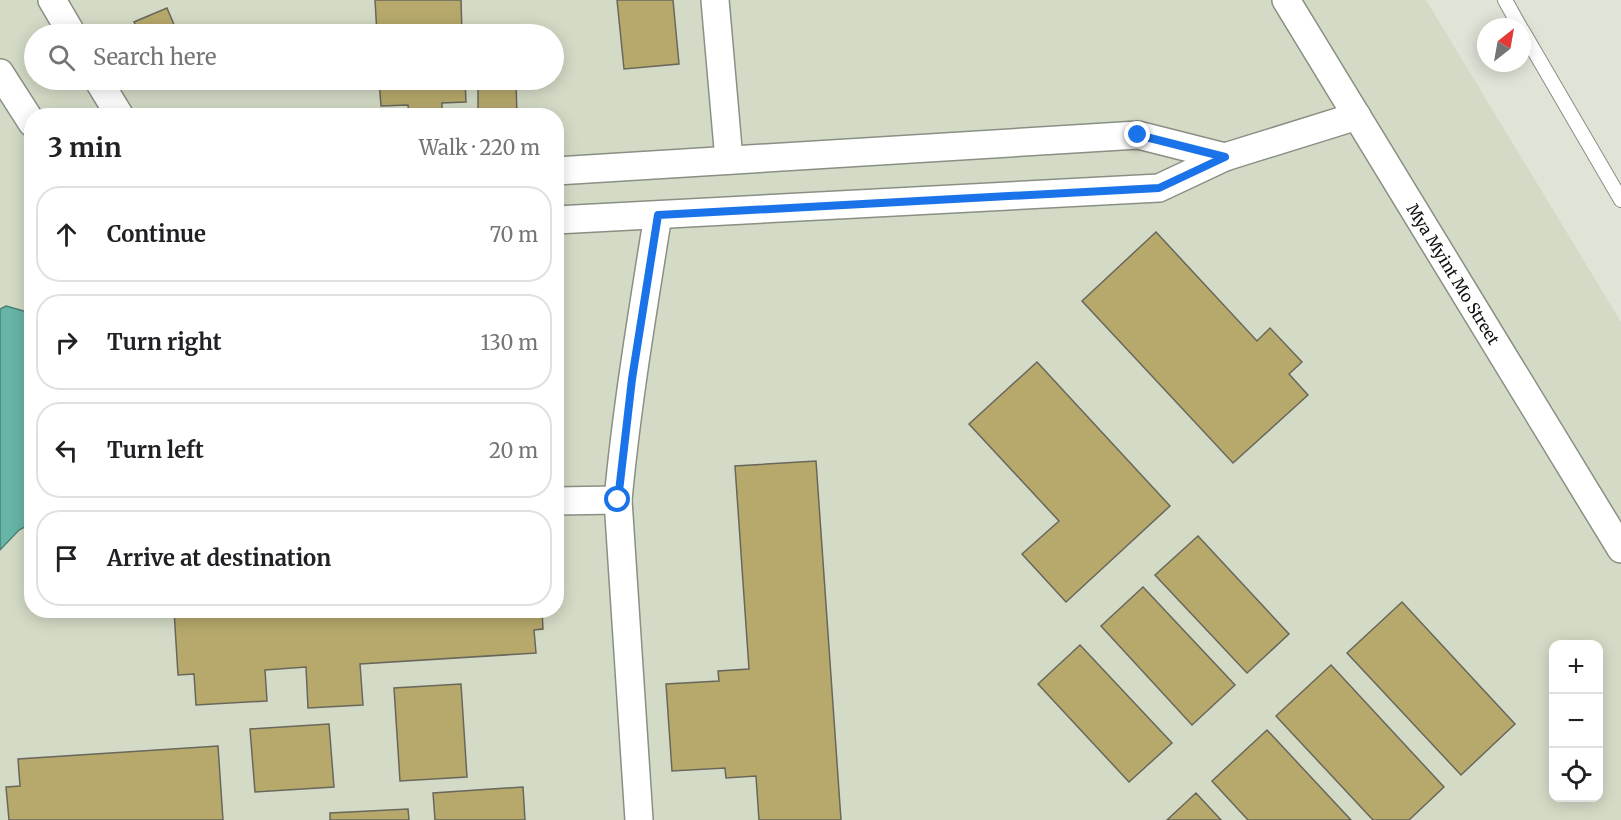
<!DOCTYPE html>
<meta charset="utf-8">
<style>
body{margin:0;font-family:Merriweather,serif;background:#f6f6f6;color:#202124}
.controls{position:absolute;right:18px;bottom:18px;display:grid;overflow:hidden;border-radius:12px;box-shadow:0 3px 15px #0003}
.controls button{width:54px;height:54px;display:grid;place-items:center;padding:0;border:0;border-bottom:2px solid #e0e0e0;background:#fff;color:#202124;font:30px sans-serif}
.compass{position:absolute;left:1477px;top:18px;width:54px;height:54px;border-radius:50%;background:#fff;box-shadow:0 3px 15px #0003;rotate:31deg}
.stop{position:absolute;width:18px;height:18px;margin:-14px;border:4px solid #1a73e8;border-radius:50%;background:#fff}
.stop.end{background:#1a73e8;border-color:#fff;box-shadow:0 2px 6px #0008}
.list{margin:0;padding:0;list-style:none}
h2{display:flex;justify-content:space-between;align-items:center;height:78px;margin:0;padding:0 24px;font-size:26px}
h2 small{font-size:20px;font-weight:400;color:#757577}
.list li{display:grid;grid-template-columns:39px 1fr auto;gap:18px;align-items:center;box-sizing:border-box;height:96px;margin:0 12px 12px;padding:0 12px;border:2px solid #e0e0e0;border-radius:24px}
.list b{display:block;font-size:22px;white-space:nowrap}
.list em{font-size:20px;font-style:normal;color:#757577}
.icon{flex:none;width:33px;height:33px;fill:none;stroke:currentColor;stroke-width:2;stroke-linecap:round;stroke-linejoin:round}
.map{position:relative;flex:none;width:1621px;height:820px;overflow:hidden}
.search{position:absolute;background:#fff;box-shadow:0 3px 15px #0003;left:24px;top:24px;width:540px;height:66px;display:flex;align-items:center;gap:15px;box-sizing:border-box;padding:0 21px;border-radius:33px;color:#757577;font-size:22px}
.panel{position:absolute;background:#fff;box-shadow:0 3px 15px #0003;left:24px;top:108px;width:540px;height:510px;border-radius:24px}
.map>svg:first-child{display:block}
</style>
<div class="map">
<svg width="1621" height="820" viewBox="0 0 1621 820">
<rect width="100%" height="100%" fill="#dfe4d7"/>
<!-- built -->
<path fill="#d3dbc6" fill-rule="evenodd" d="M0 0H1426L1621 322V820H0ZM34 34H554V80H34ZM32 116H556V610H32ZM1554 644H1598V798H1554Z"/>
<!-- water -->
<path fill="#66b5a6" stroke="#4b8377" stroke-width="1.5" d="M6 306 31 313 32 523 19 530 0 550V309Z"/>
<!-- building -->
<path fill="#b7a96c" stroke="#69675b" stroke-width="1.5" d="M375 0H461L462 34H377Z
M617 0H673L679 64 624 69Z
M167 8 178 34H140L134 22Z
M379 80H465L466 102 442 103V116H409L408 105 381 106Z
M478 83H516L517 115H478Z
M1156 232 1257 341 1270 328 1302 362 1289 374 1308 395 1233 463 1082 301Z
M1037 362 1170 506 1066 602 1022 554 1059 521 969 424Z
M816 461 841 820H759L756 776 726 778 725 768 672 771 666 684 719 681 718 671 749 669 735 466Z
M1198 536 1289 634 1247 673 1155 575Z
M1143 587 1235 685 1192 725 1101 626Z
M1402 602 1515 724 1461 775 1347 653Z
M174 610H542L543 629 534 630 536 653 360 664 363 705 308 708 306 667 265 670 267 701 196 705 194 674 178 675Z
M1080 645 1172 743 1129 782 1038 684Z
M1331 665 1444 787 1409 820H1373L1276 716Z
M461 684 467 777 400 781 394 688Z
M329 724 334 787 255 792 250 729Z
M1267 730 1351 820H1248L1212 781Z
M218 746 223 820H9L6 787 20 786 18 759Z
M523 787 525 820H435L433 793Z
M1196 793 1221 820H1167Z
M408 809 409 820H330V813Z"/>
<g fill="none" stroke-linecap="round" stroke-linejoin="round">
<defs>
<path id="service" d="M1505 0 1520 27
M1522 30 1621 200"/>
<g id="minor">
<path d="M52 0 72 34"/>
<path d="M715 0 729 160"/>
<path id="s1" d="M1286 0 1621 549"/>
<path d="M0 73 32 123"/>
<path d="M98 80 120 116"/>
<path d="M556 171 1138 135 1225 157"/>
<path d="M556 220 1159 188 1225 157 1357 116"/>
<path d="M556 501 618 500"/>
<path d="M639 820 618 500C627 404 643 309 658 215"/>
</g>
</defs>
<!-- service casing -->
<use href="#service" stroke="#8a8f83" stroke-width="16"/>
<!-- minor casing -->
<use href="#minor" stroke="#8a8f83" stroke-width="30"/>
<!-- service -->
<use href="#service" stroke="#fff" stroke-width="14"/>
<!-- minor -->
<use href="#minor" stroke="#fff" stroke-width="27"/>
</g>
<g fill="none" stroke-linecap="round" stroke-linejoin="round">
<!-- route -->
<path stroke="#1a73e8" stroke-width="8" d="M618 500 632 379 658 215 1159 188 1225 157 1138 135"/>
</g>
<g text-anchor="middle" dominant-baseline="central" stroke-width="6" stroke-linejoin="round" paint-order="stroke">
<!-- street labels -->
<g font-size="16" fill="#0c0e0a" stroke="#ecf1e4">
<text stroke="none"><textPath href="#s1" startOffset="321">Mya Myint Mo Street</textPath></text>
</g>
</g>
</svg>
<div class="controls">
<button>+</button>
<button>−</button>
<button><svg class="icon" aria-label="locate" viewBox="0 0 24 24"><circle cx="12" cy="12" r="6"/><path d="M12 2v4M12 18v4M2 12h4M18 12h4"/></svg></button>
</div>
<svg class="compass" viewBox="-18 -18 36 36"><path d="M0-13l5 13h-10z" fill="#e53935"/><path d="M0 13l5-13h-10z" fill="#757577"/></svg>
<div class="stop" style="left:618px;top:500px"></div>
<div class="stop end" style="left:1138px;top:135px"></div>
<div class="search"><svg class="icon" aria-label="search" viewBox="0 0 24 24"><circle cx="10" cy="10" r="6"/><path d="M15 15l6 6"/></svg>Search here</div>
<section class="panel">
<h2>3 min<small>Walk · 220 m</small></h2>
<ul class="list">
<li><svg class="icon" aria-label="ahead" viewBox="0 0 24 24"><path d="M12 20V5M6 11l6-6 6 6"/></svg><div><b>Continue</b></div><em>70 m</em></li>
<li><svg class="icon" aria-label="right" viewBox="0 0 24 24"><path d="M7 20v-9h11M14 6l5 5-5 5"/></svg><div><b>Turn right</b></div><em>130 m</em></li>
<li><svg class="icon" aria-label="left" viewBox="0 0 24 24"><path d="M17 20v-9H6M10 6l-5 5 5 5"/></svg><div><b>Turn left</b></div><em>20 m</em></li>
<li><svg class="icon" aria-label="arrive" viewBox="0 0 24 24"><path d="M6 21V4h12l-3 4 3 4H6"/></svg><div><b>Arrive at destination</b></div></li>
</ul>
</section>
</div>
